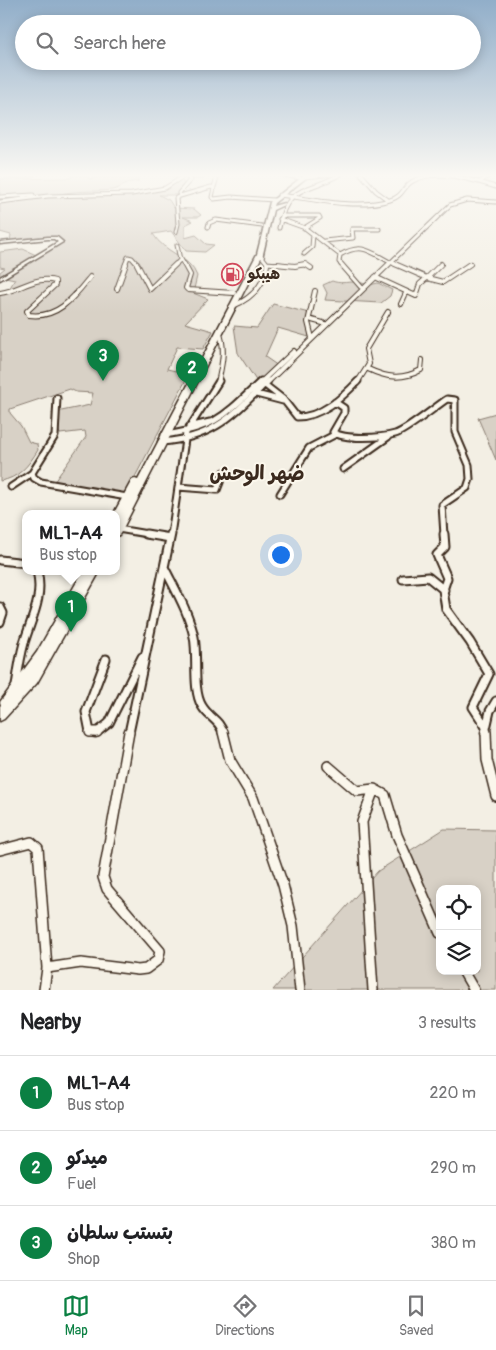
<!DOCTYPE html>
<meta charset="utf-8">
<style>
body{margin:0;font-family:Pangolin,"Playpen Sans Arabic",sans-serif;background:#f6f6f6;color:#202124}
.controls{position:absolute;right:15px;bottom:15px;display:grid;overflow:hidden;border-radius:10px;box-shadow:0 2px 12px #0003}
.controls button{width:45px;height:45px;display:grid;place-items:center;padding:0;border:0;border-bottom:1px solid #e0e0e0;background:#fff;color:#202124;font:25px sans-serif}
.you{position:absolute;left:280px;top:554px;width:18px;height:18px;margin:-12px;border:4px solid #fff;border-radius:50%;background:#1a73e8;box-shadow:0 0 0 8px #1a73e833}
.badge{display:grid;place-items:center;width:32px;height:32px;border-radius:50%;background:#0b8043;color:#fff;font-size:16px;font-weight:700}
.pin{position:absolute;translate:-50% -41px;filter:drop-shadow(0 1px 2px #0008)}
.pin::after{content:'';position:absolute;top:26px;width:18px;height:15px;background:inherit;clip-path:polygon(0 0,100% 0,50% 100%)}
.popup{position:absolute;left:22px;top:510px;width:98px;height:65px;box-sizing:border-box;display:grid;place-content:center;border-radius:10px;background:#fff;filter:drop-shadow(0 1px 4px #0005);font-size:16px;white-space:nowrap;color:#757577}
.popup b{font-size:19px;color:#202124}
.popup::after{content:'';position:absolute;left:50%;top:100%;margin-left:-10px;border:10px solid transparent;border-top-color:#fff}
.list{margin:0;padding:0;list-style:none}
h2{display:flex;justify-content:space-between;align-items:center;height:65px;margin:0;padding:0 20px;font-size:21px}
h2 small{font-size:16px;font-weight:400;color:#757577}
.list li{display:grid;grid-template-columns:32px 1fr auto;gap:15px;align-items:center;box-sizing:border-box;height:75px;padding:0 20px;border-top:1px solid #e0e0e0}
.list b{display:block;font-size:19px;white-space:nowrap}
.list p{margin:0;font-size:16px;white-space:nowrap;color:#757577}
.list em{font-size:16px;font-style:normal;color:#757577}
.icon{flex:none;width:28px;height:28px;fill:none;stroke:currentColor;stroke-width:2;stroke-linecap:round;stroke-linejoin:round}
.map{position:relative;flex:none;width:496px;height:990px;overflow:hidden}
.search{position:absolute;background:#fff;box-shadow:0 2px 12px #0003;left:15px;right:15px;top:15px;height:55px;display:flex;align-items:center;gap:12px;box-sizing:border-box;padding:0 18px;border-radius:28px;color:#757577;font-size:19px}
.sheet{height:290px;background:#fff}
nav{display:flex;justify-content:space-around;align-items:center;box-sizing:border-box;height:70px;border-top:1px solid #e0e0e0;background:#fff;font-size:14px;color:#757577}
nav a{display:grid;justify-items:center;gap:2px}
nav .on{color:#0b8043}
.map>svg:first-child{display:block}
</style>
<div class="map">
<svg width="496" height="990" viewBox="0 0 496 990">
<rect width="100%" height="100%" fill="#f3efe4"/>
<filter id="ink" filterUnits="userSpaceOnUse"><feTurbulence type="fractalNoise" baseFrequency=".02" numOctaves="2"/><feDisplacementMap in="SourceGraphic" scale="10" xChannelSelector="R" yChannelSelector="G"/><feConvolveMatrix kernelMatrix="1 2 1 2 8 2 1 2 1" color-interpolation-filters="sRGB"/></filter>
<g filter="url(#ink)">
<!-- green -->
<path fill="#d8d1c6" stroke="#8a7e72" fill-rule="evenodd" d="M84 174 90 179 108 174H138V182C127 180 122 189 112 190 93 192 74 190 56 195L81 197 140 192 166 189 182 179 166 174H215L214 177H203V179H193L190 176 182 179 184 186 176 195H159L169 200 174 208 194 209 201 215 198 217H183L193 221 185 225V238L196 235 206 244 214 245 205 252 186 251 171 231 153 234C164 253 190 256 197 276L193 293 208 299 185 323 213 331 203 349 177 347 167 369 189 374 126 494 54 482 86 437 85 431 60 434 52 413 90 405 93 393 76 392 70 389 10 409V413L21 426 29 442 37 444 38 450C28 466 19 478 0 481V291H8L15 279 0 276V272L5 268 0 267V252L23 249 36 255 59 244 53 239 10 241 11 235 0 232V179L71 178 72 175Z
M332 281C340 284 346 282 354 282 366 282 364 287 378 283L392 290 390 296 381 303 325 300 327 293 323 285Z
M273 304 309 313V337L278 328 265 357 278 366 257 382 238 353 234 326 257 328Z
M496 413V460L478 418Z
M444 829 496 830V990H273L378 871ZM440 889H477V971H440Z"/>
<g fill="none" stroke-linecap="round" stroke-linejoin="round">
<defs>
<path id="minor-far4" d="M279 174 300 178
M361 174 376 191 388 200
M8 175 33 174
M304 177 335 174
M481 181 490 175
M214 187 218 174
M279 195C313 199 356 210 390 200 404 196 403 186 413 181 437 168 472 180 496 187
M0 197 33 195
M0 202 48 196 132 194 165 188 184 176 191 179 179 193 180 196 211 187 214 188 212 197 214 199 231 197 274 200
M284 216H319L320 218 304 228
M280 219 305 228 340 255
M208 227 209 223 216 220 262 226
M279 228C287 183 308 193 341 174
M176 232 178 224 176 198 180 196
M324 241 353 238 352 229H379
M177 245 180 260
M260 254 267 263 288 265
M304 254 312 247 313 234
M390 262 397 265
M125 265 128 257 132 258 138 265
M175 265 181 259 184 265
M267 265V263
M299 265H307
M342 265 339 262 340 255C361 243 368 250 388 261
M388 265 450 205 467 200 496 202
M468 265 470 264"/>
<path id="minor-far3" d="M137 264 150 289 176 264
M184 264 190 275 186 288 188 290 234 293
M276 264 295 266 305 264 311 268
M341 264 361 287
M395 264 427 278 441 264
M375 277 416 296 420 284 427 278 443 282 470 264
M117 289 126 264
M0 293C19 291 36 275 55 281V285L27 311 29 315C58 319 74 297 90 277
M401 304 406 293
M231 307C251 299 265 286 267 264
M312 320 323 323
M312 338 308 322 315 291
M368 369C387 378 402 380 421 370L422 360
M218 383C222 364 226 349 219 331
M260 383 294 351
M267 383 389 264
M357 383 369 364 366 349 388 312"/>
<path id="minor-far2" d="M265 385 283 399 297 417C321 417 342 398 358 381
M256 394 283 401
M57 398 55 436 32 473 34 478 41 482 127 497
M335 402 344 408V413L333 432C344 440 381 438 395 434 406 431 435 407 447 399L455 400V432L469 465 470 479 467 488 442 505 444 535
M189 427 210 422
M164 435C216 428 225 415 261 381
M161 442C214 438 232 416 268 381
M343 469 388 437
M11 487 32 473
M178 487 217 490 224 472
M280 494 309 448 336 434
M118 529 153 535
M171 535 186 433 219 381"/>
<path id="minor-far1" d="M146 534 170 538
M444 534 445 547 437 555 447 578 443 590 446 609 470 642 489 674 473 707 486 727
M0 560 26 563
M165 569C176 591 189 613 194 637 198 656 192 690 202 706 208 717 220 720 223 733
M403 579 428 577 444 590
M0 607 3 613 0 622
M106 659 86 712 90 732 96 733 109 723 142 657
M16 686C18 672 20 657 24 643 31 619 44 597 37 571
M129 733 171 534
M485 733 490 711 496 701"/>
<path id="minor" d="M90 732H97
M223 732 230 760 253 798 283 885 293 926 300 990
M486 732 487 760 496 796
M328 766 357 791 374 789 385 795 397 835 440 933
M0 850 31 842 38 848 47 968 81 963 138 970 146 969 158 960 160 951 107 889 103 877 129 732
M463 971 474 990
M44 990 47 968
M373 990 362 822 374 789"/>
<path id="major" d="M48 237H57L63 242 0 280V277L58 242 54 239H48L0 244V242Z"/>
<path id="highway" d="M306 174H311L274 203 273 206 284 203 286 204 273 210 263 254 121 532 119 535 116 536 117 521H116V513H114L132 480 135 479 138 480 257 254 270 202Z
M83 571H100L37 683 4 719 0 721V706L1 705 0 702 37 652Z"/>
</defs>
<!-- minor-far4 casing -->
<use href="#minor-far4" stroke="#3b2a1e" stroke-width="5"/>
<!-- minor-far3 casing -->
<use href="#minor-far3" stroke="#3b2a1e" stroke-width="6"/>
<!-- minor-far2 casing -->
<use href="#minor-far2" stroke="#3b2a1e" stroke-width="9"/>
<!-- minor-far1 casing -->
<use href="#minor-far1" stroke="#3b2a1e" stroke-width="11"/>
<!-- minor casing -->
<use href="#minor" stroke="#3b2a1e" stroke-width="12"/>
<!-- major casing -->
<use href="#major" stroke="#3b2a1e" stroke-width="3"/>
<!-- highway casing -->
<use href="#highway" stroke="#3b2a1e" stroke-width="3"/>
<!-- minor-far4 -->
<use href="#minor-far4" stroke="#fbf7ec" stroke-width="3"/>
<!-- minor-far3 -->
<use href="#minor-far3" stroke="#fbf7ec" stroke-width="4"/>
<!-- minor-far2 -->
<use href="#minor-far2" stroke="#fbf7ec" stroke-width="5"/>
<!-- minor-far1 -->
<use href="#minor-far1" stroke="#fbf7ec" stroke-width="7"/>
<!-- minor -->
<use href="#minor" stroke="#fbf7ec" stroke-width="9"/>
<!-- major -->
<use href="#major" fill="#fbf7ec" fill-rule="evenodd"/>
<!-- highway -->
<use href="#highway" fill="#fbf7ec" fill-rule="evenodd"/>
</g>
</g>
<!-- sky -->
<linearGradient id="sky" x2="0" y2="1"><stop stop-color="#91aec9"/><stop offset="0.56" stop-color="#faf8f3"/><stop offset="1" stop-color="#faf8f3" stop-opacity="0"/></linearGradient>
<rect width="496" height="313" fill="url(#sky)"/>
<!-- icons -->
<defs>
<symbol id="fuel-ring" viewBox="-11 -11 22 22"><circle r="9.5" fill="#fbf7ec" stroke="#d1495b" stroke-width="1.5"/><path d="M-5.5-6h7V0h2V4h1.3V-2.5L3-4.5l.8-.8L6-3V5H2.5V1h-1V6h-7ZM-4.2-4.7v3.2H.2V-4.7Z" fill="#d1495b"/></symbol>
</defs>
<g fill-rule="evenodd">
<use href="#fuel-ring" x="220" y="262" width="25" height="25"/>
</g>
<g text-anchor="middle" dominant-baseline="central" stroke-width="4" stroke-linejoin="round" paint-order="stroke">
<!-- far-poi labels -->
<g font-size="15" font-weight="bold" fill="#3b2a1e" stroke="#fbf7ec" text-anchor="start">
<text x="248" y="274">هيبكو</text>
</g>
<!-- quarter labels -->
<g font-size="20" font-weight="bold" fill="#3b2a1e" stroke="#fbf7ec">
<text x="257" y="473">ضهر الوحش</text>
</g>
</g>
</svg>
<div class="controls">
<button><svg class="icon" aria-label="locate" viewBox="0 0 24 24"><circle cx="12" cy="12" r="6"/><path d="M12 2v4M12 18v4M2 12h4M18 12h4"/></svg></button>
<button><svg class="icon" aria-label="layers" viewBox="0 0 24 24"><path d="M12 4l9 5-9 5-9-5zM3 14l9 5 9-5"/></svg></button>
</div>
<div class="you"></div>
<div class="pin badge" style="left:71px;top:632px">1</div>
<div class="popup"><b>ML1-A4</b>Bus stop</div>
<div class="pin badge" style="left:192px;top:393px">2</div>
<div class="pin badge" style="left:103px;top:381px">3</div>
<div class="search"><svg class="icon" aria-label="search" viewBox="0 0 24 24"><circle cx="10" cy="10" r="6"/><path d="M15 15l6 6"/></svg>Search here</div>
</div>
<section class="sheet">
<h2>Nearby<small>3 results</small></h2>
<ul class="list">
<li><span class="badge">1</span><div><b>ML1-A4</b><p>Bus stop</p></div><em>220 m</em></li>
<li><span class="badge">2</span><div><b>ميدكو</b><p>Fuel</p></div><em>290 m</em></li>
<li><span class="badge">3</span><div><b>بتستب سلطان</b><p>Shop</p></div><em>380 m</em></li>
</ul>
</section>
<nav>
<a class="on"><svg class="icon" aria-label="map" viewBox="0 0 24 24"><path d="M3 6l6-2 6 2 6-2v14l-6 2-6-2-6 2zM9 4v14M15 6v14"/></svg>Map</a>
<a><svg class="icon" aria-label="directions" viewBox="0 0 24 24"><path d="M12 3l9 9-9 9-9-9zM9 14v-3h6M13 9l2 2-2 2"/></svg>Directions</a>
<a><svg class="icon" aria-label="saved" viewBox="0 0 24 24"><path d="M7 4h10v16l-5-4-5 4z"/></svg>Saved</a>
</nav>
